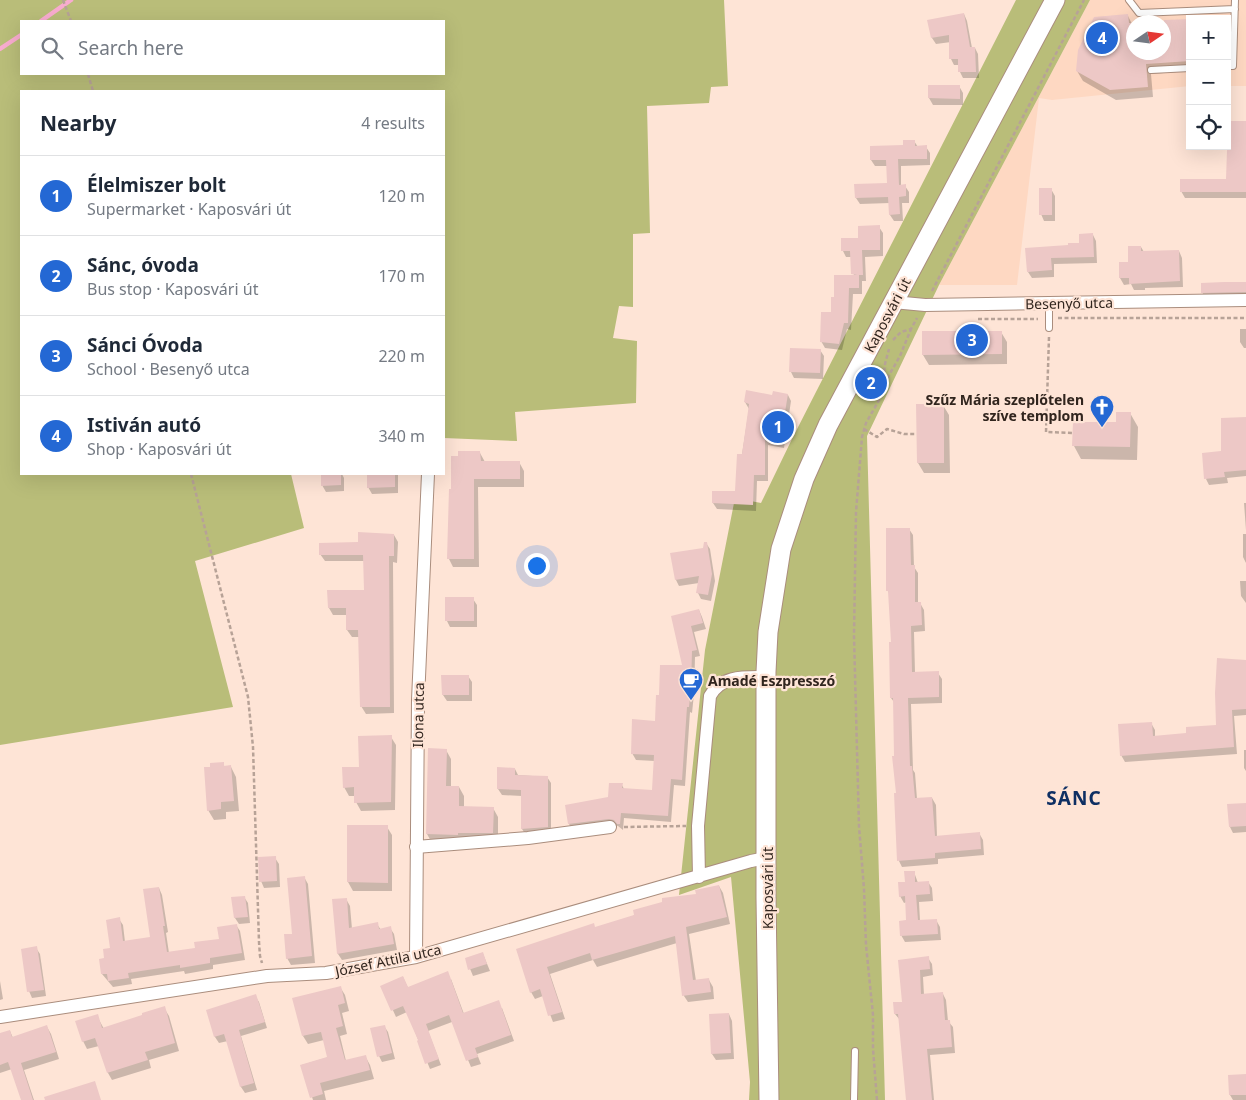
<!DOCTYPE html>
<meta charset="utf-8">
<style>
body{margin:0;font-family:"Noto Sans",sans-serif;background:#f6f6f7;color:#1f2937}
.controls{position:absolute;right:15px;top:15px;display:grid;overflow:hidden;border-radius:0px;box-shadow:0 5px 20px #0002}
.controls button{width:45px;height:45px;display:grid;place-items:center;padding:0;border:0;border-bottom:1px solid #e0e1e3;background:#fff;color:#1f2937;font:25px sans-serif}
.compass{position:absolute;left:1126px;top:15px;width:45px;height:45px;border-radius:50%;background:#fff;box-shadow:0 5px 20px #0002;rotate:77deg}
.you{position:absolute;left:536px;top:565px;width:18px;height:18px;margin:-12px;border:4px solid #fff;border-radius:50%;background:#1a73e8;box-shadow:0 0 0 8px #1a73e833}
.badge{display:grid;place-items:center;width:32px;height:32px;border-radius:50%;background:#2468d4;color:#fff;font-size:16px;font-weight:700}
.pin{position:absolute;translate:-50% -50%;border:2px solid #fff;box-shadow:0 1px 5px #0006}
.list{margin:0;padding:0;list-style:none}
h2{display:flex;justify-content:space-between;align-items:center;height:65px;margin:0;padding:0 20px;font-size:21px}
h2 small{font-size:16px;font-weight:400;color:#747a83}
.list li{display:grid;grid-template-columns:32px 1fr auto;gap:15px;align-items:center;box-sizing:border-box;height:80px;padding:0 20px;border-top:1px solid #e0e1e3}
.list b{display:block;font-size:19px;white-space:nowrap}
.list p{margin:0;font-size:16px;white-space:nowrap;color:#747a83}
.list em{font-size:16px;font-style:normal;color:#747a83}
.icon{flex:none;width:28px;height:28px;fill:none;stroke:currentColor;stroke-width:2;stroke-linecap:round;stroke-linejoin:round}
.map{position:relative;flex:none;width:1246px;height:1100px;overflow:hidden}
.search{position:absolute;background:#fff;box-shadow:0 5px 20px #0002;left:20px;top:20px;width:425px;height:55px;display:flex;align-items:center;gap:12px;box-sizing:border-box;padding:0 18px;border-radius:0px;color:#747a83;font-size:19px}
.panel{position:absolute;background:#fff;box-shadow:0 5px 20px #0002;left:20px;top:90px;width:425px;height:385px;border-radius:0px}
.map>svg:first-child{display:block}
</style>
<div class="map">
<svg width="1246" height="1100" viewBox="0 0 1246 1100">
<rect width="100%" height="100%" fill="#fee4d6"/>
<!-- built -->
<path fill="#fed8c2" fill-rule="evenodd" d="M1090 0H1246V86H1227V19H1190V86L1052 100 1039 98 1017 285H939ZM1134 22H1164V52H1134Z"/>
<!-- green -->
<path fill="#b9bd79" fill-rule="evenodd" d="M0 0H724L728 86 711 87 709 103 647 106 650 233 633 234V307L619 306 613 338 637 341 636 403 515 412 517 441 444 438V91H21V474H291L304 528 195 561 233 707 0 745ZM21 21H444V74H21Z
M1016 0H1090L939 285 867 436 885 1100H749L750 1082 731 877 679 895 705 650 735 498 761 503 792 439Z"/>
<!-- shadow -->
<path fill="#0003" d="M964 14 967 21 972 48H975L978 54 979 78H963L960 72V65H954L951 59V42L936 44 932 38 929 21Z
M1128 16 1132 24 1134 52H1164V22H1152L1190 20V71L1151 74 1153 97 1116 100 1083 81 1077 71Z
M929 86H959L963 93V105H933L929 98Z
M1246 123V198H1185L1181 191 1227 180Z
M914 141 918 147H926L930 153V165L901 166V186H905L909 192V203H902L903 221H894L890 215V203L860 204 856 198 889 184 887 166H875L871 160Z
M1051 189 1055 196V221H1044L1041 214Z
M879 227 883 233V256L865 257 866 281H862V294H853L851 330 847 329 842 350 825 348 821 341 836 299 854 276 852 257H846L843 251Z
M1093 235 1096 241 1097 263 1054 264V277L1032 278 1028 272 1069 246 1081 244Z
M1141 247 1144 252 1179 251 1182 258 1183 287 1145 288V290H1134L1131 284 1124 285 1120 278V263H1129Z
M1246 283V298L1206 299 1202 292Z
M1240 329H1246V348H1244L1240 342Z
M1001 332 1007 342V364L929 365 923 355Z
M820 350 824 356 823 379 794 378 791 372Z
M788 395 791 401 784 448 768 445V481H757L756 511 717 509 713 503 736 493 749 409 745 402Z
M943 405 949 415 950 473H924L918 463Z
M1130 413 1138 427 1137 460 1081 459 1074 446 1117 424Z
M1246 419V476L1227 478 1228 483 1209 485 1206 479Z
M480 453 485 462H519L524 471V487H478L479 567H453L449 559 452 490Z
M322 474H342L344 478V491L326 492 322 485Z
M368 474H398V493L372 494 368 487Z
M1244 503H1246V530Z
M909 529 913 535 914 567 918 573V603H920L924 610 925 631 914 632 915 673H938L942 679V703L911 704 913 770 915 773 917 799 932 798 936 805 937 837 979 833 983 840 984 855 938 859V864L902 867 899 861 894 702 891 698 890 644H892L890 594 887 590Z
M1243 534H1246V563L1243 557Z
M394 535 398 542 397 563 393 562 394 713 366 714 361 706 359 637H352L347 630V615H333L329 608 328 591H365L364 561H325L320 554Z
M706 543 710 549 715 581 711 601 701 599 698 593 699 583 679 586 676 580 672 554 704 549Z
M1240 581H1246V603L1241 596Z
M473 599 477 605V627H450L447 621Z
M699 610 702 617 706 629 694 632 700 656 695 657 694 694 692 713 690 712 685 786 674 785 671 822 624 818 623 830 618 826 613 825 573 830 569 824 566 806 609 799 622 785 624 789 653 791 655 761 636 760 632 753 656 722 661 696 684 667 672 617Z
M1246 661V715L1234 716 1237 754 1125 762 1121 755 1151 723 1155 730V737L1188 734 1217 726Z
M468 676 472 682V701H447L443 695Z
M391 737 396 745 395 810 361 811 356 802V796H349L344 787 360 768Z
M446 750 451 759V787H459L464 796V808H493L498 817V841L432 843 427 834Z
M1244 750H1246V771L1244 768Z
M223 764 225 767H231L236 777 239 811 226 812V819L214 820 208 810Z
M515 769 518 775 547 777 551 783V833L526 835 522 829V796L502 795 498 789Z
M1246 804V832L1233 833 1230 827Z
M348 826 387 827 392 835V891H353L348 882Z
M275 858 279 864 280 887 264 888 261 881Z
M914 872 918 883 928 882 932 888 933 901 919 902 920 921 936 920 940 927 941 940 905 942 901 935 907 921V902L904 903 900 896 906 883Z
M304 877 308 884 315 963 291 965 287 958Z
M719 886 723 893 730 924 689 934 696 981 709 980 713 987 714 999 688 1002 684 996 677 943 597 967 593 960 550 974 565 1019 553 1022 543 996 535 999 531 992 517 950 596 928 697 895Z
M159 888 162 895 168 932 166 933 169 953 197 949 220 940 236 925 240 931 245 960 213 965V969L185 974 184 971 131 979 132 984 113 987 102 974 100 960 106 959 111 949 119 919 123 925 125 942 152 938Z
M244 897 248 903 250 923 239 924 235 918 233 898Z
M346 899 350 906 352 929 377 924 381 930 390 928 394 934 397 950 342 960 338 954 333 900Z
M36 948 40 954 46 996 32 998 29 991Z
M483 954 490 971 473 976 466 959Z
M928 958 932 964 933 975 923 977 924 995 943 994 946 1000 948 1021 953 1027 955 1053 930 1055 934 1100H951H907L900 1020 895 1014 903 1003 899 961Z
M403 977 408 988 451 979 464 1014 502 1008 514 1041 477 1054 481 1064 471 1067 452 1022 428 1031 441 1065 430 1069 407 1012 396 1017 382 986Z
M0 981 3 999 0 1000Z
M340 987 345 995 349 1011 342 1013 347 1034 340 1036 346 1061 365 1056 370 1065 374 1079 324 1091 326 1100H313L302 1065 329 1057 324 1040 308 1044 303 1036Z
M255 996 259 1002 267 1028 241 1036 257 1090 245 1093 241 1087 228 1041 219 1043 215 1037 208 1011Z
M164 1008 169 1016 179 1051 149 1060 151 1068 112 1080 108 1073 99 1046 87 1049 83 1041 97 1016 104 1029Z
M729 1014 732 1021 734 1059 716 1060 712 1054Z
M384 1026 388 1032 395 1059 382 1062 379 1056Z
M47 1027 51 1034 59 1059 24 1070 34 1100H22L12 1069 0 1073V1035L10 1031 13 1038Z
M1230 1076H1246V1100H1233L1230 1095Z"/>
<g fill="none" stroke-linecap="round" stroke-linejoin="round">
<!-- stream -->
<path stroke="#f8accf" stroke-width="4.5" d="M41 21 71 0
M0 49 21 35"/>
</g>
<!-- building -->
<path fill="#edc8c6" d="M964 13 970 47H975L976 72H958V59H949V35L931 38 927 20Z
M1128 14 1129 23H1134V52H1164V20L1190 19V61L1146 64 1148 87 1110 90 1076 71 1078 50 1094 17Z
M928 85H960V99L928 98Z
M1228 121H1246V192H1180V179H1226Z
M903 140H915V146L927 145V159H898L899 185 906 184V196L899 197 900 214 889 215 888 197 855 198 854 184 887 183 886 160H870V146L903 145Z
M1039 188H1052V215H1039Z
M880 225V250H862L863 275H859V288H849L848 323H844L839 344 820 342 821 312H831V297H834V275H857L851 274 850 251H841V238H858V226Z
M1093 233 1094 257 1051 258 1052 270 1027 272 1025 248 1068 245V243H1079V234Z
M1128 246H1141V251L1179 250 1180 281 1129 284V278H1119V262H1128Z
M1224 282H1246V292L1201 293V283Z
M922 331H1002V354L922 355Z
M790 348 821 349 820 373 789 372Z
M746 390 772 395 773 391 788 394 780 442 765 440V475H754L753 505 712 503V491H735L737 454H742L749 404 744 402Z
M916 404H944V463H917Z
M1116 412H1131L1130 447 1072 446 1073 422H1116Z
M1246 417V470L1224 472 1225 477 1204 479 1202 453 1221 451V418Z
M458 451H480L481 461H520V479H474V559H447L449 489H451V456H458Z
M321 474H341V485L321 486Z
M367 474H395V487L367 488Z
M886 528H910L911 565H915V602H921L922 625 911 626 912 672 939 671V697L908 698 910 766H912L915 798 932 797 935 836 980 832 981 849 935 853V858L897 861 894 793H896L892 756H894L893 698H890L889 642H891L888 591H886Z
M358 532 394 534V556H389L390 707H360L358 630H346V608H328L327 590H364L363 555H319V543L358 542Z
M704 542H707L712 574 708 595 696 593 699 576 675 580 670 553 703 548Z
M445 597H474V621H445Z
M699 609 703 623 691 626 697 650 692 651 691 687 689 707H687L682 780 671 779 668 816 621 813 620 824H617L614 820 609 819 568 824 565 805 608 797 609 783H623L622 788 652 790 654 755 631 754 632 719 655 721 656 695H659L660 665H682L671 616Z
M1217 658 1246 660V709L1232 710 1234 747 1120 756 1118 724 1152 722 1153 736 1186 733V727L1216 725 1215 693Z
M441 675H469V695H442Z
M392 735 391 802 354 803V787L343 788 342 767H359L358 736Z
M428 748 447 749 446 786H459V806L494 807 493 833H458V835L426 834Z
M224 762V766L231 765 234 801 221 802V809L207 811 204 767H210V763Z
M497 767 515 768V775L548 776V827L521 829V790L497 789Z
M1246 803V826L1229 827 1227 804Z
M347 825H388V883L347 882Z
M276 856 277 881 259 882 258 857Z
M904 871H915V882L929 881 930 894 916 895 918 920 937 919 938 934 900 936 899 921 906 920 905 896 899 897 898 882H905Z
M305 876 312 956 286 959 284 934H292L287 878Z
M719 885 727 917 686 927 693 980 709 978 711 992 682 996 675 936 592 960 590 953 547 967 562 1012 548 1016 540 989 530 993 516 949 594 923 595 927 634 915 633 910 662 902V898L696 894 695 890Z
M159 887 165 926H163L167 952 195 948 194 942 219 939 217 927 237 924 242 953 210 958V963L180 968V965L128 973 129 978 108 981 107 974H101L99 959 104 958 103 949 110 948 106 920 120 917 123 941 150 937 143 889Z
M245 896 248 917 234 918 231 897Z
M347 898 349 928 378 922 379 929 391 926 394 944 337 954 332 899Z
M37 946 44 990 27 992 21 949Z
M483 952 487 964 468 970 465 958Z
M929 956 930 969 920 970 921 994 943 992 945 1020H950L952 1047 927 1049 932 1100H906L898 1014H894L893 1002H902L898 960Z
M448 971 463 1013 499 1000 511 1035 475 1048 478 1057 466 1061 449 1015 426 1024 439 1059 425 1064 417 1041 418 1040 403 1006 391 1011 380 986 403 976 408 987Z
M341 986 345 1003 338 1005 343 1026 336 1028 345 1060 366 1055 370 1070 320 1083 323 1094 310 1098 300 1065 327 1057 321 1032 302 1036 292 998Z
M256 994 265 1022 239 1030 254 1083 240 1087 224 1034 214 1037 206 1010Z
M165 1006 175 1043 145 1052 148 1060 107 1073 95 1038 82 1042 75 1021 98 1014 102 1028 142 1015V1013Z
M729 1013 731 1053 711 1054 709 1014Z
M47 1025 56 1052 21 1063 33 1100H21L8 1062 0 1065V1033L10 1030 12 1037Z
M385 1025 392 1053 377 1057 370 1028Z
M1246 1074V1095H1229L1228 1075Z
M95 1081 101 1100H45L44 1097Z"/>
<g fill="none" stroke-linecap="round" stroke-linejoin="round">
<defs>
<path id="service" d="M1129 0 1139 13 1235 9
M1227 66H1233L1235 0
M1151 70 1190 68
M1049 303V328
M854 1100 855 1051"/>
<path id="minor" d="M893 302 925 305 1246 300
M416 847 528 838 610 827
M699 877 698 826 710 696C721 675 745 677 766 677
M416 957 418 700 428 474
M0 1017 267 976 326 973 416 957 751 861 766 858"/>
<path id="secondary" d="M769 1100 766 898V672L768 632 781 549 804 479 828 425 1055 0"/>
</defs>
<!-- service casing -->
<use href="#service" stroke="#aa8d7d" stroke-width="8"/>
<!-- minor casing -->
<use href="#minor" stroke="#aa8d7d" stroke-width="14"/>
<!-- secondary casing -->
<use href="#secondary" stroke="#aa8d7d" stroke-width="21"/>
<!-- path -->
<path stroke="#b7a297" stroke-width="2.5" stroke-dasharray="4 2.5" stroke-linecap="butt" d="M63 0 71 21
M88 74 93 91
M932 291 1084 0
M1058 318H1246
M978 319H1038
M1049 337 1046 432 1072 433
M893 340 901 332 911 329 917 318
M884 384 900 356 911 329
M864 429 877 437 887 429 904 434H916
M191 474 248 697 253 747 259 942 260 956 262 963
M624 827 686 826
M877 1100 873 1049V1015L866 945 864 889 859 826 854 636 856 512 862 437 866 423 882 395 885 364 889 349"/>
<!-- service -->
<use href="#service" stroke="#fff" stroke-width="6"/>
<!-- minor -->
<use href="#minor" stroke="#fff" stroke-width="12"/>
<!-- secondary -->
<use href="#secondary" stroke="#fff" stroke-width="19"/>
</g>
<!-- icons -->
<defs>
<symbol id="church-pin" viewBox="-11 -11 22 30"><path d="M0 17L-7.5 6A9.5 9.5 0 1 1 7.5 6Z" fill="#2468d4" stroke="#fee4d6"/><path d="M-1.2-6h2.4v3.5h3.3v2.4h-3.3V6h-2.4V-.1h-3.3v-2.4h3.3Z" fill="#fff"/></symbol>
<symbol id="cafe-pin" viewBox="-11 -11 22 30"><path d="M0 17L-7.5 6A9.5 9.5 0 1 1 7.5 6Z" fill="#2468d4" stroke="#fee4d6"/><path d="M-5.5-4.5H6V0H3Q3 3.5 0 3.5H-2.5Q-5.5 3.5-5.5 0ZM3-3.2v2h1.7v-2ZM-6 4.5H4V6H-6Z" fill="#fff"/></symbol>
</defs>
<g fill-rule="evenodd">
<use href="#church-pin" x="1088" y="393" width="28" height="38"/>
<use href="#cafe-pin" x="677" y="666" width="28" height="38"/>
</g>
<g text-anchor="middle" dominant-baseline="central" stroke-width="4.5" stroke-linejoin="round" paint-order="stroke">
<!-- street labels -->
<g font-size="14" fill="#31251e" stroke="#fee4d6">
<text transform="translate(1069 303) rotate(-1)">Besenyő utca</text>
<text transform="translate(887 315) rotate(-62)">Kaposvári út</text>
<text transform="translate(418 715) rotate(-89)">Ilona utca</text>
<text transform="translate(767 888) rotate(-90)">Kaposvári út</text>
<text transform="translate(388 960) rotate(-12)">József Attila utca</text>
</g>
<!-- poi labels -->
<g font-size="14" font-weight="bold" fill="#31251e" stroke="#fee4d6" text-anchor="end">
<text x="1084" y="399">Szűz Mária szeplőtelen<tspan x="1084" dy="16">szíve templom</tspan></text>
<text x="708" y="680" text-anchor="start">Amadé Eszpresszó</text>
</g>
<!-- district labels -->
<g font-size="19" font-weight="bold" letter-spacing="1" fill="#0e2f63" stroke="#fee4d6">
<text x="1074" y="798">SÁNC</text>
</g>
</g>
</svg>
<div class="controls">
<button>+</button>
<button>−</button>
<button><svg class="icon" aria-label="locate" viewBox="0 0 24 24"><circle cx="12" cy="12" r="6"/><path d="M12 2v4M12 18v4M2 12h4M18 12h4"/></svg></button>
</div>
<svg class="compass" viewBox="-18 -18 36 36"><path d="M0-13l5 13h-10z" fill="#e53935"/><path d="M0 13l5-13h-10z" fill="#747a83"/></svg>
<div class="you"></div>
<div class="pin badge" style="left:778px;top:427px">1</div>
<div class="pin badge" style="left:871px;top:383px">2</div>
<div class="pin badge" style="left:972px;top:340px">3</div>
<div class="pin badge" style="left:1102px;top:38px">4</div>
<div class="search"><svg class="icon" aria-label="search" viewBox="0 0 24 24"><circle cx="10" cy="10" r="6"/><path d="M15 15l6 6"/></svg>Search here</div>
<section class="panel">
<h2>Nearby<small>4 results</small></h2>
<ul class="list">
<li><span class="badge">1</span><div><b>Élelmiszer bolt</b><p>Supermarket · Kaposvári út</p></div><em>120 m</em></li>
<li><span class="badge">2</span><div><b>Sánc, óvoda</b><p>Bus stop · Kaposvári út</p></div><em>170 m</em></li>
<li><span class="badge">3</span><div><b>Sánci Óvoda</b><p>School · Besenyő utca</p></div><em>220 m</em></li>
<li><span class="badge">4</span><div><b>Istiván autó</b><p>Shop · Kaposvári út</p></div><em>340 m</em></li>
</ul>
</section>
</div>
